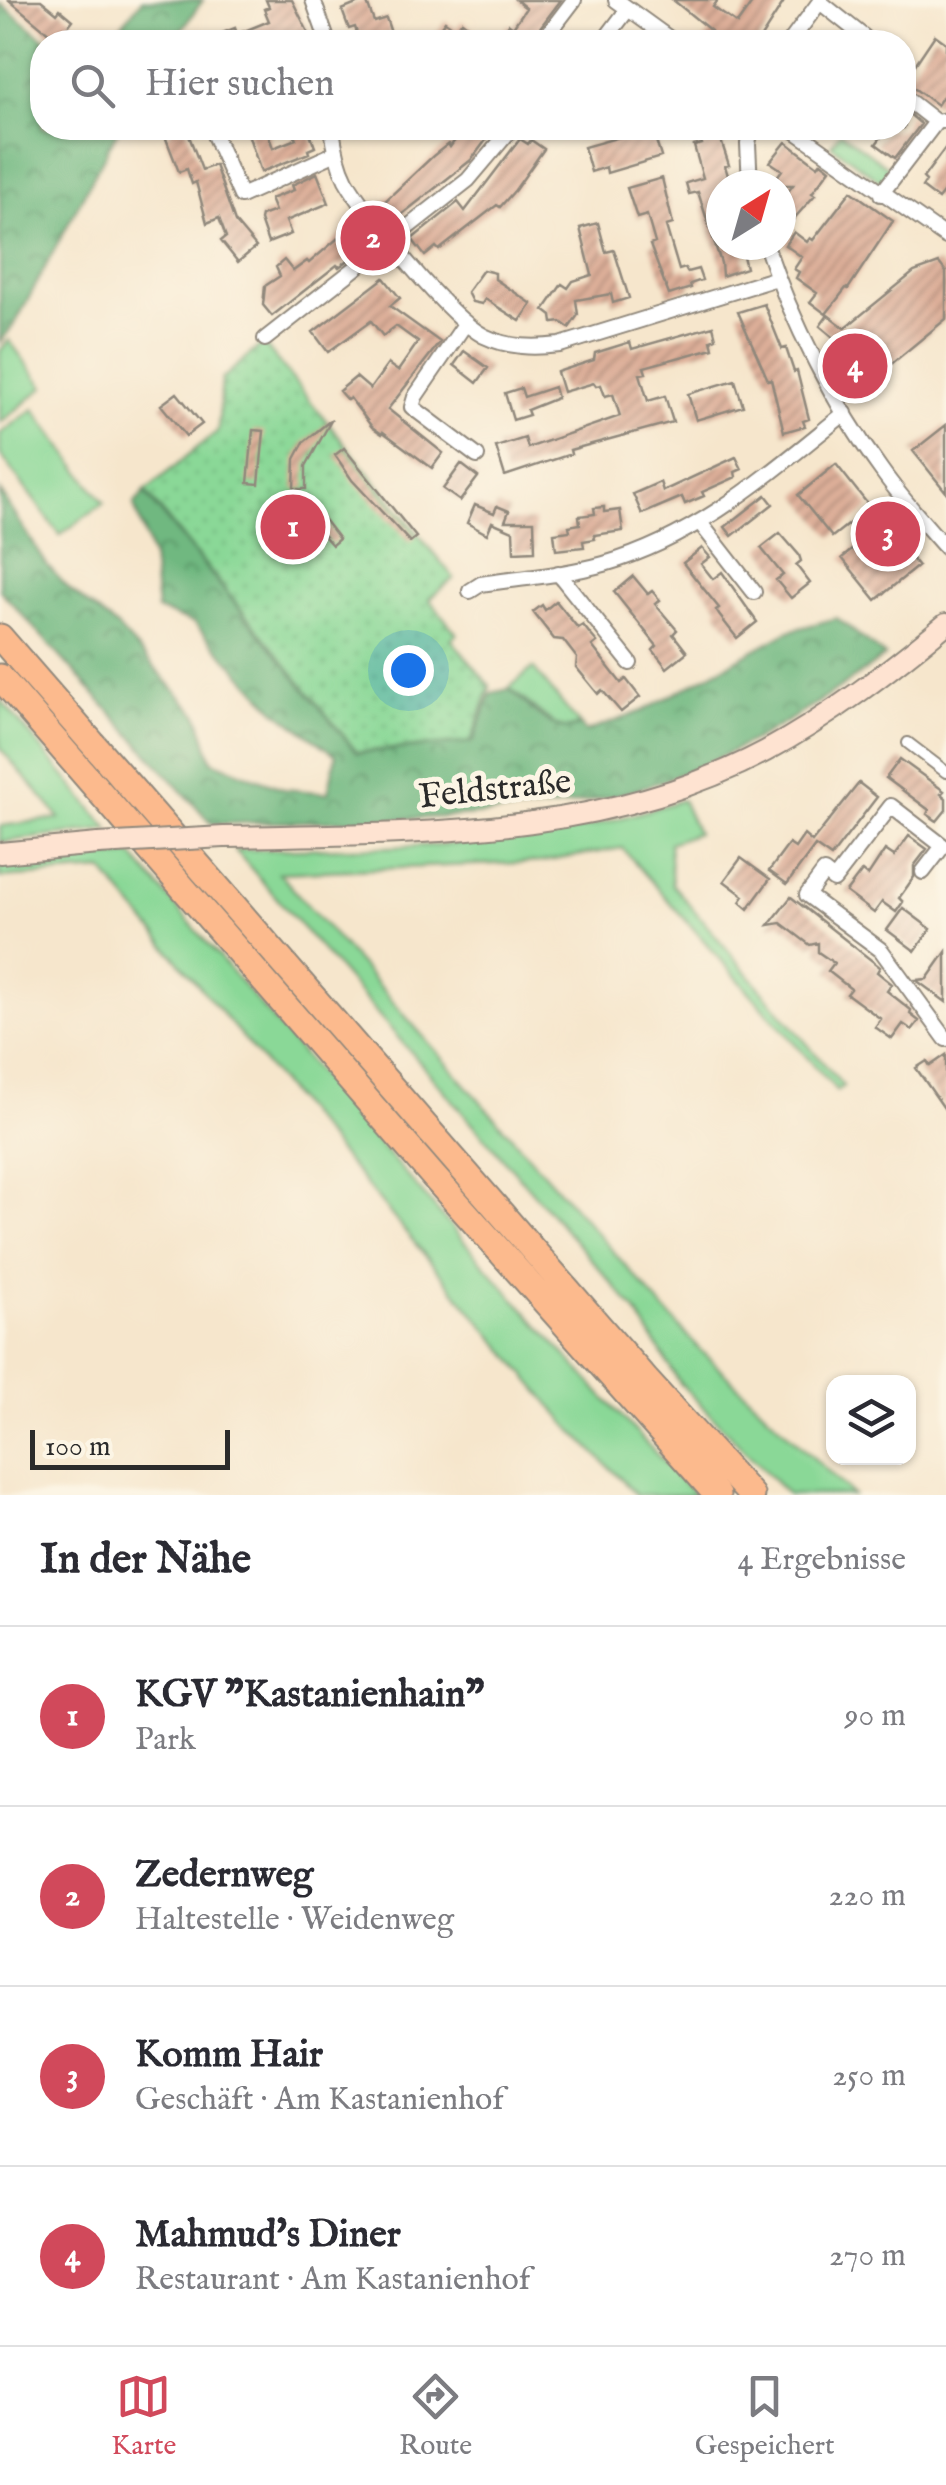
<!DOCTYPE html>
<html lang="de">
<meta charset="utf-8">
<style>
body{margin:0;font-family:"IM FELL English",serif;background:#f2f2f3;color:#2b2b33}
.controls{position:absolute;right:30px;bottom:30px;display:grid;overflow:hidden;border-radius:20px;box-shadow:0 2px 8px #0004}
.controls button{width:90px;height:90px;display:grid;place-items:center;padding:0;border:0;border-bottom:2px solid #e1e1e2;background:#fff;color:#2b2b33;font:50px sans-serif}
.compass{position:absolute;left:706px;top:170px;width:90px;height:90px;border-radius:50%;background:#fff;box-shadow:0 2px 8px #0004;rotate:37deg}
.scale{position:absolute;left:30px;bottom:25px;width:200px;box-sizing:border-box;padding-left:10px;border:5px solid #2b2b2b;border-top:0;font-size:28px;line-height:35px;white-space:nowrap;color:#2b2b2b;-webkit-text-stroke:8px #fcf5e5;paint-order:stroke}
.you{position:absolute;left:408px;top:670px;width:35px;height:35px;margin:-25px;border:8px solid #fff;border-radius:50%;background:#1a73e8;box-shadow:0 0 0 15px #1a73e833}
.badge{display:grid;place-items:center;width:65px;height:65px;border-radius:50%;background:#d1495b;color:#fff;font-size:32px;font-weight:700}
.pin{position:absolute;translate:-50% -50%;border:5px solid #fff;box-shadow:0 2px 10px #0006}
.list{margin:0;padding:0;list-style:none}
h2{display:flex;justify-content:space-between;align-items:center;height:130px;margin:0;padding:0 40px;font-size:42px}
h2 small{font-size:32px;font-weight:400;color:#7c7c81}
.list li{display:grid;grid-template-columns:65px 1fr auto;gap:30px;align-items:center;box-sizing:border-box;height:180px;padding:0 40px;border-top:2px solid #e1e1e2}
.list b{display:block;font-size:38px;white-space:nowrap}
.list p{margin:0;font-size:32px;white-space:nowrap;color:#7c7c81}
.list em{font-size:32px;font-style:normal;color:#7c7c81}
.icon{flex:none;width:55px;height:55px;fill:none;stroke:currentColor;stroke-width:2;stroke-linecap:round;stroke-linejoin:round}
.map{position:relative;flex:none;width:946px;height:1495px;overflow:hidden}
.search{position:absolute;background:#fff;box-shadow:0 2px 8px #0004;left:30px;right:30px;top:30px;height:110px;display:flex;align-items:center;gap:25px;box-sizing:border-box;padding:0 35px;border-radius:40px;color:#7c7c81;font-size:38px}
.sheet{height:850px;background:#fff}
nav{display:flex;justify-content:space-around;align-items:center;box-sizing:border-box;height:140px;border-top:2px solid #e1e1e2;background:#fff;font-size:28px;color:#7c7c81}
nav a{display:grid;justify-items:center;gap:5px}
nav .on{color:#d1495b}
.map>svg:first-child{display:block}
</style>
<div class="map">
<svg width="946" height="1495" viewBox="0 0 946 1495">
<defs>
<pattern id="forest-crowns" width="20" height="18" patternUnits="userSpaceOnUse" patternTransform="scale(2.5)"><rect width="20" height="18" fill="#6fb880"/><path d="M2 6a3 3 0 1 1 6 0M12 15a3 3 0 1 1 6 0" fill="none" stroke="#5b9669"/></pattern>
<pattern id="garden-dots" width="8" height="8" patternUnits="userSpaceOnUse" patternTransform="scale(2.5)"><rect width="8" height="8" fill="#8ad897"/><path d="M2 2h.1M6 6h.1" fill="none" stroke="#77ba82" stroke-width="1.8" stroke-linecap="round"/></pattern>
<pattern id="building-hatch" width="6" height="6" patternUnits="userSpaceOnUse" patternTransform="scale(2.5)"><rect width="6" height="6" fill="#ddaf99"/><path d="M-1 1l2-2M0 6l6-6M5 7l2-2" fill="none" stroke="#b38f7d"/></pattern>
</defs>
<rect width="100%" height="100%" fill="#fcf5e5"/>
<filter id="ink" filterUnits="userSpaceOnUse"><feTurbulence type="fractalNoise" baseFrequency=".01" numOctaves="2"/><feDisplacementMap in="SourceGraphic" scale="20" xChannelSelector="R" yChannelSelector="G"/><feConvolveMatrix kernelMatrix="1 2 1 2 8 2 1 2 1" color-interpolation-filters="sRGB"/></filter>
<filter id="wash" filterUnits="userSpaceOnUse"><feTurbulence type="fractalNoise" baseFrequency=".0048" numOctaves="4" result="noise"/><feDisplacementMap in="SourceGraphic" scale="40" xChannelSelector="R" yChannelSelector="G"/><feGaussianBlur stdDeviation="2.25" result="paint"/><feColorMatrix in="noise" values="0 0 0 0 0 0 0 0 0 0 0 0 0 0 0 0 0 1.4 0 .05"/><feComposite in="paint" operator="in"/></filter>
<g filter="url(#wash)">
<rect width="100%" height="100%" fill="#f6e6cc"/>
<!-- green -->
<path fill="#8ad897" stroke="#5a8261" stroke-width="2.5" d="M840 132 892 170 883 183 831 145Z
M9 340 44 387 0 423V351Z
M34 409 104 503 60 535 0 454V434Z
M533 668 579 724 570 729 558 727 509 688Z
M0 699 109 829 0 842V826L60 818 0 748Z
M682 800 697 833 669 843 672 884 843 1086 837 1091 622 848 541 862 279 873 700 1350 853 1495H788L680 1383 635 1310 235 850C351 847 472 851 587 827 619 819 651 809 682 800Z
M132 855C317 1071 499 1289 695 1495H637L569 1427 103 871 0 878V862Z"/>
<!-- forest -->
<path fill="url(#forest-crowns)" stroke="#4d7256" stroke-width="2.5" d="M142 0H203L173 42H108Z
M0 3 49 42H42V128H119L16 322 0 342Z
M0 491 47 565 71 591 118 628 198 715 212 761 284 789 328 793 336 755 275 710 194 623 157 610 152 556 134 505 144 492 357 753 473 742 491 693 509 689C528 704 556 739 580 725L586 732 643 711 789 631 837 618 885 656C791 726 681 789 563 806 447 822 328 820 212 824L0 590Z"/>
<!-- garden -->
<path fill="url(#garden-dots)" stroke="#5a8261" stroke-width="2.5" d="M263 343 454 578 429 599 457 634 451 639 490 686 471 742 357 752 145 491 218 431 222 379Z"/>
<g id="blocks">
<!-- building -->
<path fill="url(#building-hatch)" d="M9 0H41L57 13 60 9 73 20 57 40Z
M266 0H292L309 34 287 42H200L235 28 237 34 269 21 264 9 269 7Z
M366 0 374 22 386 18 391 33 381 36 384 42H360L355 27 349 29 342 10Z
M516 0H561L529 42H512L501 35 509 24 513 27 526 8Z
M673 0H718L713 7 737 24 754 0H785L758 42H703L711 31Z
M445 21 456 29 462 21 488 41 475 42 462 34 456 42H441L433 37Z
M935 35 946 43V92L937 105 904 81Z
M908 113 921 124 895 158 876 144 888 128 895 131 904 128Z
M170 128H186L202 170 215 165 235 222 256 247 238 262 221 241 226 237 219 218 207 223 196 182 192 184 187 169 179 172 165 136 172 133Z
M246 128H266L273 148 296 139 292 128H308L315 147 308 150 309 153 261 172Z
M464 128H495L471 160 396 219 383 203 433 156 448 144 450 147Z
M652 128 661 157 607 173 606 167 591 172 584 147Z
M697 128H717L729 165 725 166 730 182 721 185V245H742L746 255 743 256 746 268 722 276 721 263 698 192 689 194 686 183 703 178 694 146 702 144Z
M520 139 528 144 531 140 544 149 515 190 500 207 497 205 439 250 436 247 425 256 412 239 458 202 465 211Z
M786 142 818 166 821 162 830 169 812 193 815 195 790 223 781 216V201L793 185H771L782 170 770 162Z
M946 147V189L938 199 922 187 926 181 923 178Z
M317 173 329 203 286 221 291 234 268 243 260 220 261 216 275 211 270 199 294 190 292 185Z
M662 178 673 224 666 226 679 270 685 268 687 272 698 269 702 280 690 284 691 288 669 295 650 245 655 243 647 215 637 218 627 188Z
M851 191 893 221 848 289 846 288 826 314 810 302 817 293 796 278 799 272 794 269 802 257 785 245 794 232 807 242 810 238 813 240Z
M598 223 606 252 614 250 629 298 613 303 611 294 576 300 578 315 569 328 561 322 553 323 552 316 544 310 562 284 568 288 573 281 592 275 580 228Z
M345 232 351 240 361 232 370 244 339 267 337 265 272 316 263 305 265 286 280 276 276 267 284 260 293 271 307 261 309 263Z
M939 263 946 272V319L862 388 849 375 833 348 838 341 820 326 828 315 845 328 914 272Z
M483 270 495 273V279L532 304 520 321 485 299 482 304 472 302 467 292Z
M384 278 400 298 390 306 440 342 388 409 443 453 432 468 383 432 382 434 372 427 350 398 347 400 339 391 356 377 370 389 388 364 398 371 418 342 396 326 383 336 371 321 328 352 313 332Z
M764 304 782 349 786 348 794 372 797 371 809 419 803 421 805 426 784 432 771 379 768 380 738 312Z
M713 326 716 338 711 340 713 348 644 367 646 373 640 374 648 401 665 396 673 422 570 450 571 454 505 476 496 447 525 438 528 448 620 416 613 394 605 396 601 385 596 386 594 383 563 392 557 372 594 360 595 353 630 342 632 349Z
M464 351 488 368 477 383 454 365Z
M735 380 743 406 696 420 688 394Z
M554 387 557 398 527 410 529 415 513 420 505 393 521 388 524 397Z
M177 393 202 424 186 436 161 405Z
M332 419 306 466V489H294L295 459 304 442Z
M946 425V492L913 451Z
M253 430 264 431 259 484 248 483Z
M344 448 416 537 410 542 352 480 335 455Z
M736 457 742 469 735 472 736 477 702 492 704 496 685 504 682 497 642 514 633 494 660 482 663 491Z
M461 464 478 477 460 501 443 489Z
M836 464 870 507 832 537 798 495Z
M305 495 339 539 332 545 318 529 315 531 296 502Z
M766 495 773 504 732 536 725 527Z
M475 505 494 513 497 506 509 511 505 521H534L535 551 514 552 513 531 492 522 487 534 467 523Z
M604 507V512L620 510 623 531 594 535 595 539 583 541 584 547 556 550 554 533 570 531 569 526 580 524 579 516 595 514 594 508Z
M884 524 918 566 876 600 842 558Z
M780 533 799 555 801 561 796 565 810 583 791 598 776 580 783 575 761 548Z
M702 548 710 557 701 564 713 579 722 572 757 622 737 638 719 615 716 610 719 608 683 563Z
M633 576 648 594 652 591 660 600 655 604 677 630 673 634 687 652 667 668 653 650 657 646 614 592Z
M556 601 578 628 583 625 590 634 597 642 592 646 621 683 626 679 640 697 621 712 602 690 598 694 576 667 577 658 563 640 554 639 533 612 542 605 545 610Z
M900 759 944 791 941 794 946 798V810L937 821 927 814 929 810 886 778Z
M859 783 877 797 831 857 815 846 787 884 769 871 789 844 795 848 804 835 812 842Z
M909 836 927 849 914 866V877L899 898 903 902 896 912 882 902 874 913 846 892 862 871 868 876 885 850 894 856Z
M741 858 770 879 748 909 740 902 744 896 724 881Z
M791 897 880 967 877 972 892 984 887 991 911 1010 910 1014 919 1021 912 1030 903 1024 892 1039 875 1027 881 1019 847 994 851 989 828 971 834 963 818 952V943L810 945 781 923 769 925Z
M903 908 931 929 915 951 887 930Z
M946 952V1002L916 980 927 979Z
M946 1055V1111L916 1068 927 1061 930 1066Z"/>
</g>
</g>
<g filter="url(#ink)">
<use href="#blocks" fill-opacity="0" stroke="#90887c" stroke-width="2.5"/>
<g fill="none" stroke-linecap="round" stroke-linejoin="round">
<defs>
<path id="pedestrian" d="M908 743 946 772"/>
<path id="minor" d="M313 0 328 42
M616 0 674 42
M820 2 864 37 866 42
M542 42 574 0
M603 42 628 9
M790 42 821 0
M904 97 936 122
M211 128 241 196 336 153
M332 128C334 145 338 164 346 180 366 216 449 318 484 336 509 348 534 348 560 345L777 278
M791 128 946 237
M750 185 748 144 751 128
M881 194 936 122 946 120
M766 245C791 320 835 407 882 471 901 498 924 523 946 548
M465 324 415 397 412 407 477 456
M265 339 468 180 512 128
M701 524 754 592
M558 573 630 663
M470 591 481 584C522 578 564 575 604 564 699 537 770 473 845 413
M923 872 943 846 891 806 834 880 824 872 807 895 881 950 946 1039"/>
<path id="secondary" d="M224 837C408 833 599 840 766 751 831 716 890 670 946 624
M0 853 98 844"/>
<path id="motorway" d="M0 637 646 1380 751 1495
M0 677 434 1177 717 1495"/>
</defs>
<!-- pedestrian casing -->
<use href="#pedestrian" stroke="#90887c" stroke-width="14"/>
<!-- minor casing -->
<use href="#minor" stroke="#90887c" stroke-width="18"/>
<!-- secondary casing -->
<use href="#secondary" stroke="#90887c" stroke-width="24"/>
<!-- motorway casing -->
<use href="#motorway" stroke="#90887c" stroke-width="29"/>
<!-- pedestrian -->
<use href="#pedestrian" stroke="#fff" stroke-width="10"/>
<!-- minor -->
<use href="#minor" stroke="#fff" stroke-width="14"/>
<!-- secondary -->
<use href="#secondary" stroke="#fee3d1" stroke-width="20"/>
<!-- motorway -->
<use href="#motorway" stroke="#fcba8d" stroke-width="25"/>
<defs>
<path id="secondary-bridge" d="M98 844 224 837"/>
</defs>
<!-- secondary-bridge casing -->
<use href="#secondary-bridge" stroke="#90887c" stroke-width="24" stroke-linecap="butt"/>
<!-- secondary-bridge -->
<use href="#secondary-bridge" stroke="#fee3d1" stroke-width="20"/>
</g>
</g>
<g text-anchor="middle" dominant-baseline="central" stroke-width="10" stroke-linejoin="round" paint-order="stroke">
<!-- street labels -->
<g font-size="35" fill="#2b2b2b" stroke="#fcf5e5">
<text transform="translate(495 790) rotate(-6)">Feldstraße</text>
</g>
</g>
</svg>
<div class="controls">
<button><svg class="icon" aria-label="layers" viewBox="0 0 24 24"><path d="M12 4l9 5-9 5-9-5zM3 14l9 5 9-5"/></svg></button>
</div>
<svg class="compass" viewBox="-18 -18 36 36"><path d="M0-13l5 13h-10z" fill="#e53935"/><path d="M0 13l5-13h-10z" fill="#7c7c81"/></svg>
<div class="scale">100 m</div>
<div class="you"></div>
<div class="pin badge" style="left:293px;top:527px">1</div>
<div class="pin badge" style="left:373px;top:238px">2</div>
<div class="pin badge" style="left:888px;top:534px">3</div>
<div class="pin badge" style="left:855px;top:366px">4</div>
<div class="search"><svg class="icon" aria-label="search" viewBox="0 0 24 24"><circle cx="10" cy="10" r="6"/><path d="M15 15l6 6"/></svg>Hier suchen</div>
</div>
<section class="sheet">
<h2>In der Nähe<small>4 Ergebnisse</small></h2>
<ul class="list">
<li><span class="badge">1</span><div><b>KGV &quot;Kastanienhain&quot;</b><p>Park</p></div><em>90 m</em></li>
<li><span class="badge">2</span><div><b>Zedernweg</b><p>Haltestelle · Weidenweg</p></div><em>220 m</em></li>
<li><span class="badge">3</span><div><b>Komm Hair</b><p>Geschäft · Am Kastanienhof</p></div><em>250 m</em></li>
<li><span class="badge">4</span><div><b>Mahmud's Diner</b><p>Restaurant · Am Kastanienhof</p></div><em>270 m</em></li>
</ul>
</section>
<nav>
<a class="on"><svg class="icon" aria-label="map" viewBox="0 0 24 24"><path d="M3 6l6-2 6 2 6-2v14l-6 2-6-2-6 2zM9 4v14M15 6v14"/></svg>Karte</a>
<a><svg class="icon" aria-label="directions" viewBox="0 0 24 24"><path d="M12 3l9 9-9 9-9-9zM9 14v-3h6M13 9l2 2-2 2"/></svg>Route</a>
<a><svg class="icon" aria-label="saved" viewBox="0 0 24 24"><path d="M7 4h10v16l-5-4-5 4z"/></svg>Gespeichert</a>
</nav>
